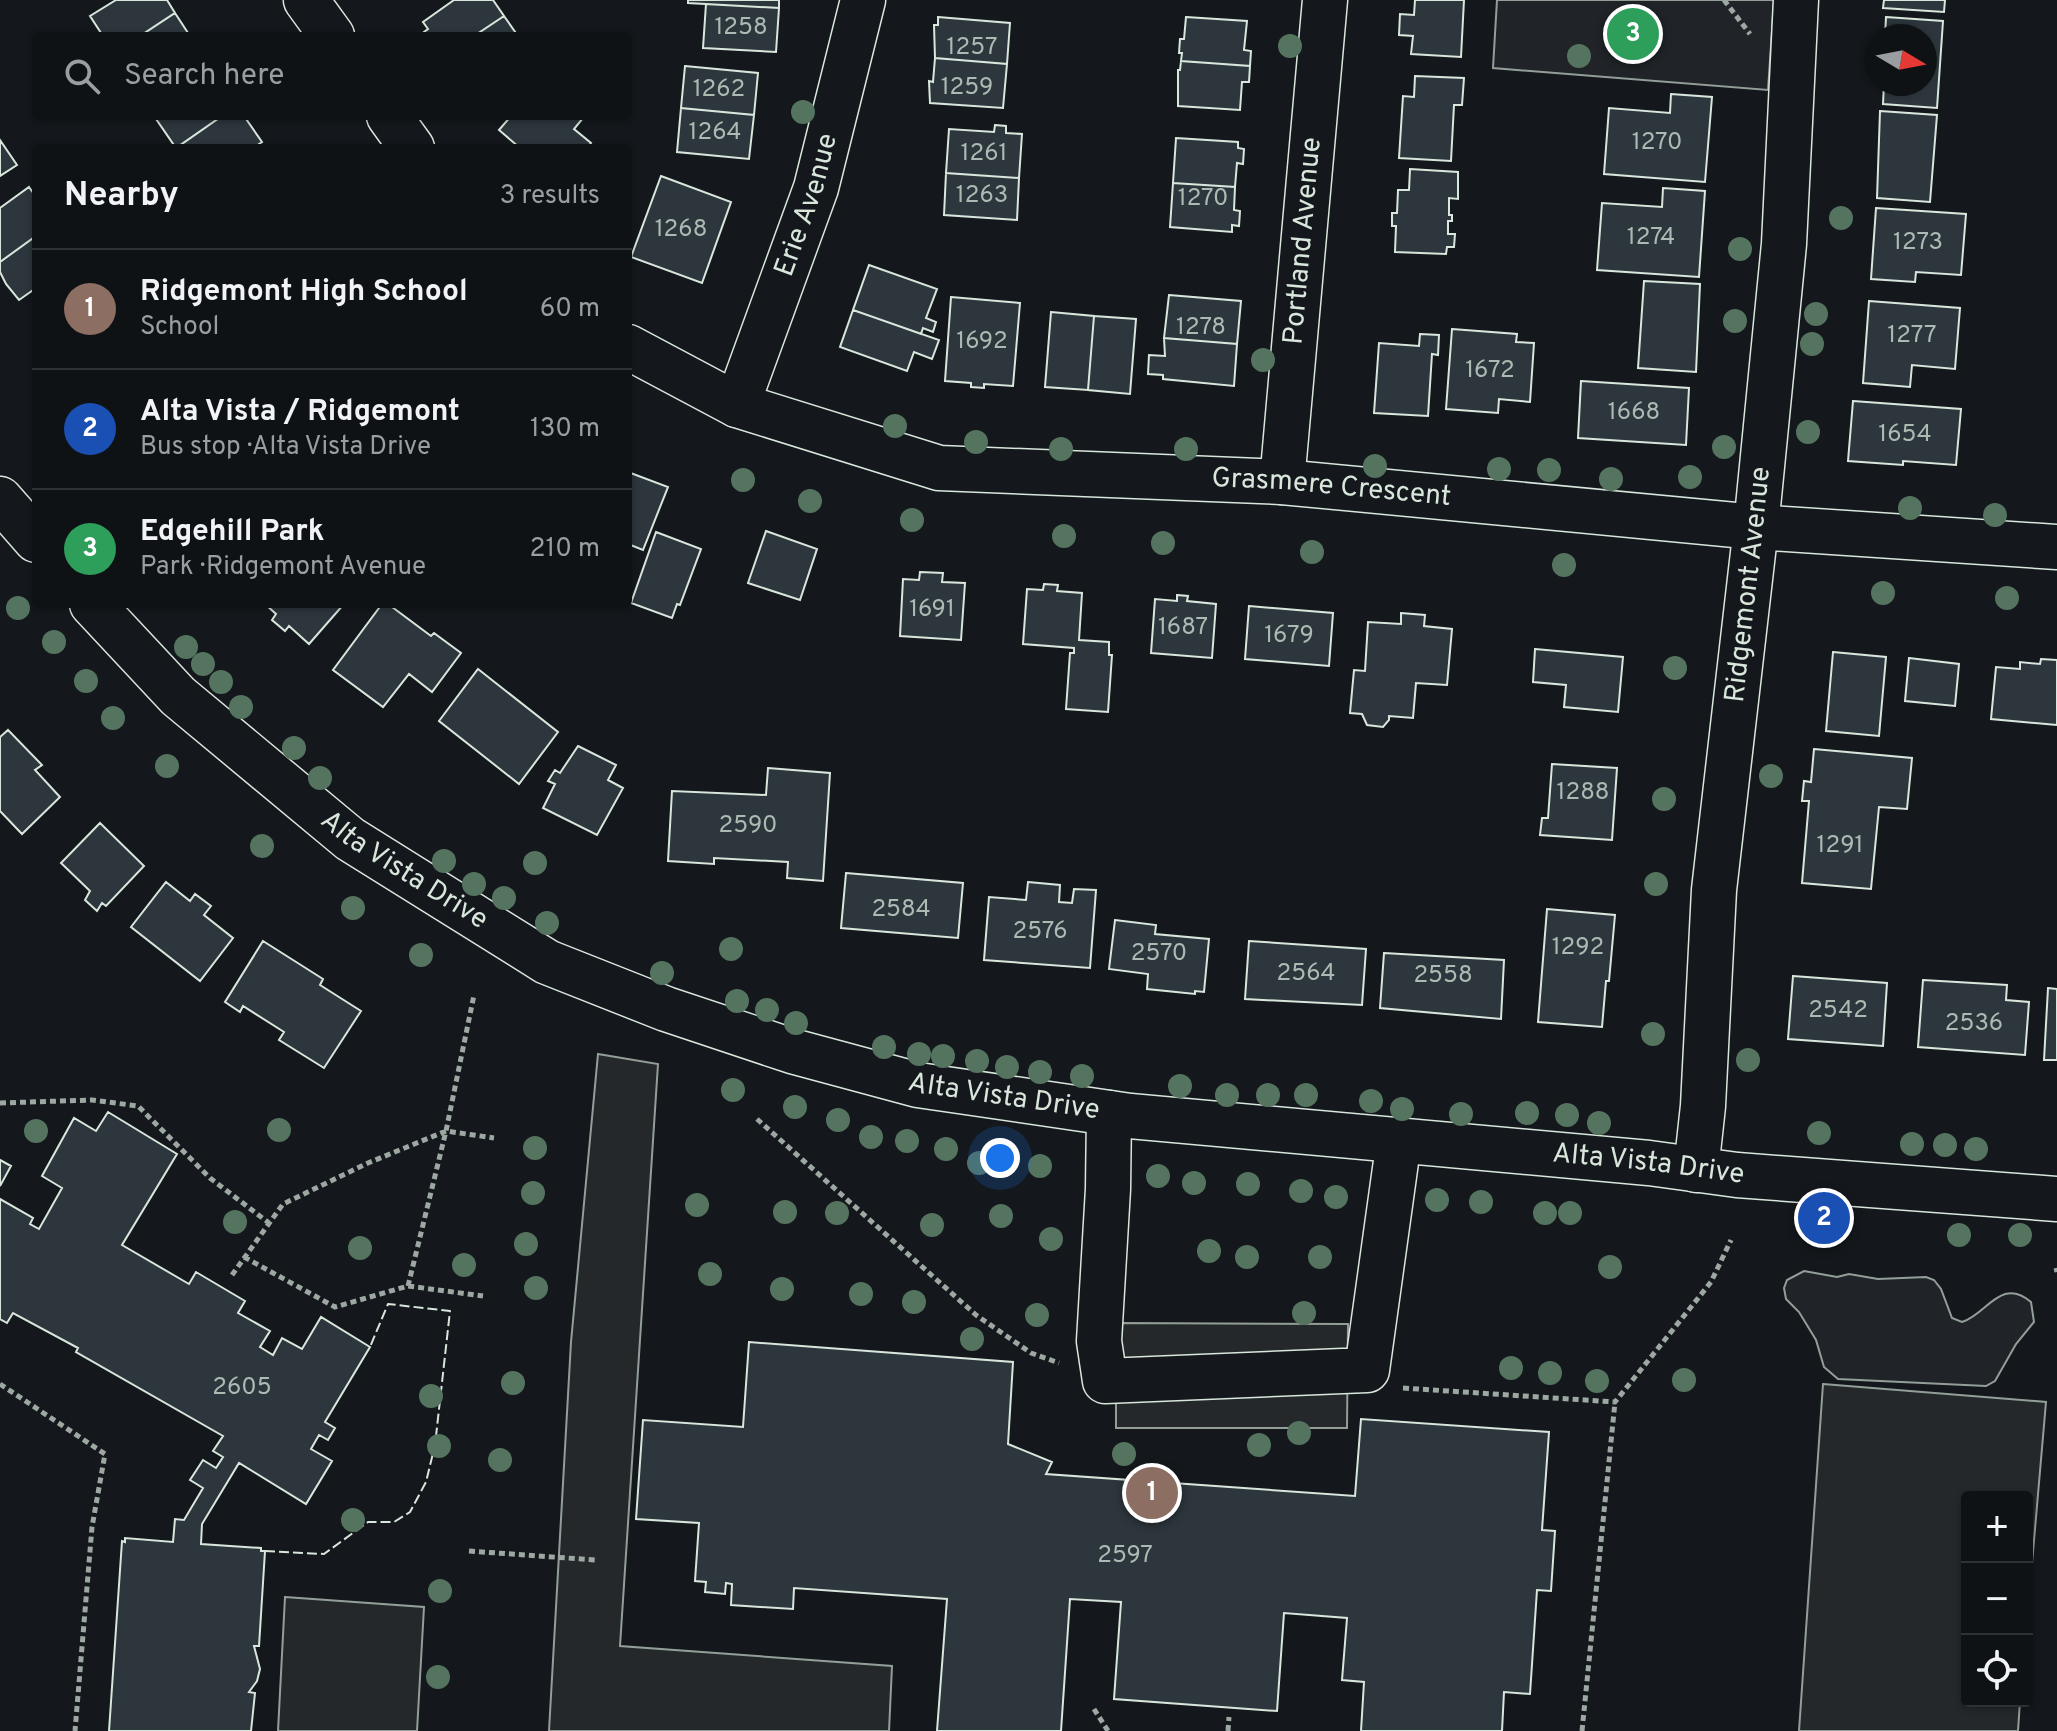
<!DOCTYPE html>
<meta charset="utf-8">
<style>
body{margin:0;font-family:Overpass,sans-serif;background:#1d2022;color:#f1f3f6}
.controls{position:absolute;right:24px;bottom:24px;display:grid;overflow:hidden;border-radius:8px;box-shadow:0 2px 6px #0004}
.controls button{width:72px;height:72px;display:grid;place-items:center;padding:0;border:0;border-bottom:2px solid #2f3234;background:#0f1215;color:#f1f3f6;font:40px sans-serif}
.compass{position:absolute;left:1865px;top:24px;width:72px;height:72px;border-radius:50%;background:#0f1215;box-shadow:0 2px 6px #0004;rotate:100deg}
.you{position:absolute;left:1000px;top:1158px;width:28px;height:28px;margin:-20px;border:6px solid #fff;border-radius:50%;background:#1a73e8;box-shadow:0 0 0 12px #1a73e833}
.badge{display:grid;place-items:center;width:52px;height:52px;border-radius:50%;background:#b45309;color:#fff;font-size:26px;font-weight:700}
.pin{position:absolute;translate:-50% -50%;border:4px solid #fff;box-shadow:0 2px 8px #0006}
.list{margin:0;padding:0;list-style:none}
h2{display:flex;justify-content:space-between;align-items:center;height:104px;margin:0;padding:0 32px;font-size:34px}
h2 small{font-size:26px;font-weight:400;color:#9b9ea0}
.list li{display:grid;grid-template-columns:52px 1fr auto;gap:24px;align-items:center;box-sizing:border-box;height:120px;padding:0 32px;border-top:2px solid #2f3234}
.list b{display:block;font-size:30px;white-space:nowrap}
.list p{margin:0;font-size:26px;white-space:nowrap;color:#9b9ea0}
.list em{font-size:26px;font-style:normal;color:#9b9ea0}
.icon{flex:none;width:44px;height:44px;fill:none;stroke:currentColor;stroke-width:2;stroke-linecap:round;stroke-linejoin:round}
.map{position:relative;flex:none;width:2057px;height:1731px;overflow:hidden}
.search{position:absolute;background:#0f1215;box-shadow:0 2px 6px #0004;left:32px;top:32px;width:600px;height:88px;display:flex;align-items:center;gap:20px;box-sizing:border-box;padding:0 28px;border-radius:8px;color:#9b9ea0;font-size:30px}
.panel{position:absolute;background:#0f1215;box-shadow:0 2px 6px #0004;left:32px;top:144px;width:600px;height:464px;border-radius:8px}
.map>svg:first-child{display:block}
</style>
<div class="map">
<svg width="2057" height="1731" viewBox="0 0 2057 1731">
<rect width="100%" height="100%" fill="#14181c"/>
<!-- green -->
<path fill="#202428" stroke="#939e99" stroke-width="2" d="M1497 0H1774L1768 90 1493 68Z
M1804 1271 1837 1277 1849 1274 1878 1279 1926 1277 1934 1280 1941 1289 1952 1318 1962 1322C1986 1315 2001 1276 2031 1302L2034 1322 2016 1344 1995 1381 1986 1386 1838 1379 1824 1367 1816 1340 1799 1312 1786 1299 1784 1288 1787 1280Z"/>
<!-- parking -->
<path fill="#24282b" stroke="#939e99" stroke-width="2" d="M598 1054 658 1064 620 1646 892 1666 889 1731H549L571 1342Z
M1116 1323 1348 1324 1347 1428H1116Z
M1823 1384 2046 1402 2027 1621V1497H1967V1701H2020L2018 1731H1799Z
M285 1597 424 1607 417 1731H278Z"/>
<!-- building -->
<path fill="#2c363c" stroke="#d8e6dc" stroke-width="2" d="M116 0H167L175 13 140 36H103L90 16Z
M454 0H493L504 16 474 36H427L424 32 428 29 423 22Z
M688 0H779V8L688 3Z
M1415 0H1464L1461 57 1411 54 1413 36 1399 35 1400 14 1414 15Z
M1884 0H1945L1944 12 1883 8Z
M706 4 779 8 776 52 703 48Z
M175 13 190 36H140Z
M504 16 518 36H474Z
M938 17 1010 23 1007 64 935 58 934 25H938Z
M1186 17 1247 21 1244 50 1251 51 1250 66 1181 61 1182 53H1179L1180 39H1184Z
M1886 17 1943 21 1937 108 1883 104 1884 84H1925V36H1885Z
M935 58 1007 64 1003 108 930 103 929 81 933 82Z
M1181 61 1250 66 1249 82H1242L1240 110 1178 106V70H1180Z
M685 66 758 73 754 115 681 108Z
M1415 76 1464 78 1462 105H1454L1451 161 1399 158 1403 96 1414 97Z
M1671 94 1712 97 1705 182 1604 174 1609 108 1670 113Z
M681 108 754 115 749 159 677 152Z
M1880 111 1937 115 1930 202 1877 198Z
M154 116H222L176 148Z
M222 116H244L262 142 253 148H176Z
M511 116H581L583 118 574 129 591 143 587 148H520L499 130Z
M995 125 1006 126V133L1022 134 1019 178 946 173 949 129 994 132Z
M1176 138 1238 142V148L1244 149 1243 164 1237 163 1235 187 1173 183Z
M0 140 17 165 0 176Z
M1410 169 1458 172V199L1449 198V215H1452V221H1448V234H1455L1454 247H1447L1446 254 1395 252 1396 226H1392V213H1397L1398 190H1409Z
M946 173 1019 178 1017 220 944 215Z
M661 176 731 202 702 283 631 257Z
M1173 183 1235 187 1234 210 1240 211 1239 226 1232 225V232L1170 227Z
M29 187 36 197V236L0 262V208Z
M1663 188 1705 191 1699 277 1597 270 1602 203 1662 207Z
M1876 208 1966 214 1961 275 1916 272 1915 282 1871 279Z
M36 236V288L19 300 6 284 0 272V262Z
M869 265 937 289 926 318 936 322 933 332 923 328 921 334 853 310Z
M1644 281 1700 284 1696 372 1638 368Z
M1169 295 1241 301 1237 344 1164 338Z
M951 297 1020 303 1013 386 984 384V388L971 387V383L945 381Z
M1869 301 1960 308 1955 369 1912 365 1910 387 1863 383Z
M853 310 939 340 932 359 914 352 907 371 840 347Z
M1051 312 1094 316 1088 390 1045 387Z
M1094 316 1136 319 1130 394 1088 390Z
M1452 329 1517 334 1516 342 1534 343 1530 402 1499 399 1498 413 1446 409Z
M1420 334 1439 335 1438 355 1432 354 1428 416 1374 413 1379 343 1419 346Z
M1164 338 1237 344 1234 386 1163 379V375L1148 374 1149 355 1165 356Z
M1581 381 1689 388 1686 445 1578 438Z
M1853 401 1961 409 1956 465 1903 461V465L1848 461Z
M628 472 668 487 643 550 628 544Z
M766 531 817 549 800 600 748 583Z
M656 532 701 549 680 605 677 604 672 618 631 603Z
M920 572 943 573 942 582 965 583 961 640 900 636 903 579 919 580Z
M1044 584 1058 585 1057 591 1082 593 1079 640 1109 642V655H1112L1108 712 1066 709 1070 653H1074V648L1023 644 1027 589 1043 590Z
M1177 595 1188 596 1187 601 1216 604 1212 658 1151 653 1155 599 1177 601Z
M265 604H344L309 644 289 626 285 631 272 620 276 614Z
M382 604H388L431 636 434 633 461 653 432 692 409 674 383 707 333 670Z
M1249 606 1333 613 1329 666 1245 659Z
M1401 613 1425 615 1424 626 1452 629 1447 685 1416 683 1413 718 1389 716V720L1383 727 1367 725 1362 714 1350 713 1354 670 1365 671 1368 622 1401 624Z
M1535 649 1623 657 1618 712 1564 707 1566 685 1533 682Z
M1833 652 1886 657 1879 736 1826 731Z
M1909 658 1959 664 1955 706 1905 701Z
M2041 659 2057 660V725L1991 719 1996 667 2020 669V662L2040 664Z
M478 669 558 732 519 784 439 721Z
M8 730 42 765 35 770 60 797 22 834 0 811V737Z
M578 746 616 765 608 780 623 788 597 835 543 808 555 784 548 781 555 770 560 773Z
M1814 749 1912 758 1907 809 1879 807 1871 889 1802 883 1809 801H1802L1804 781 1811 782Z
M1552 764 1617 768 1612 840 1540 835 1542 818H1548Z
M768 768 830 773 823 881 787 878 788 862 714 858V864L668 861 672 791 766 795Z
M100 823 144 866 106 906 102 903 97 911 85 900 90 891 61 863Z
M846 873 963 883 958 938 841 928Z
M166 882 190 901 195 894 211 906 204 915 233 938 200 981 131 927Z
M1028 882 1060 885 1059 902 1072 903 1074 889 1096 890 1090 968 984 960 989 897 1026 900Z
M1547 909 1615 915 1609 981H1606L1602 1027 1538 1022Z
M1115 920 1156 925 1155 934 1209 939 1204 992 1195 991V994L1147 989 1148 974 1109 969Z
M263 941 323 979 320 985 361 1011 324 1068 279 1040 284 1032 243 1006 240 1012 225 1002Z
M1249 941 1366 949 1362 1005 1245 999Z
M1384 953 1504 960 1501 1019 1380 1008Z
M1793 976 1887 983 1883 1046 1788 1039Z
M1923 980 2007 985 2006 1000 2029 1002 2025 1055 1918 1047Z
M2048 988 2057 989V1060H2044Z
M108 1112 177 1154 122 1245 189 1284 196 1272 245 1301 238 1313 270 1331 260 1347 273 1355 282 1338 302 1349 321 1317 370 1347 325 1422 335 1428 328 1440 319 1435 311 1449 332 1461 306 1504 239 1463 202 1524 201 1544 261 1548V1551H265L259 1646H254L260 1669 257 1681 249 1692 255 1693 251 1731H109L122 1541 125 1542V1538L173 1542 175 1519 184 1520 203 1488 190 1480 203 1460 216 1468 223 1457 213 1451 223 1436 76 1352 78 1348 13 1313 7 1323 0 1319V1199L33 1218 30 1224 39 1229 62 1188 42 1176 74 1118 96 1131Z
M0 1160 11 1166 0 1186Z
M749 1342 1013 1362 1008 1444 1052 1462 1046 1474 1355 1496 1361 1419 1549 1432 1542 1530 1555 1531 1551 1591 1537 1590 1530 1694 1504 1692 1502 1731H1361L1364 1682 1342 1680 1347 1618 1284 1613 1277 1711 1114 1699 1121 1602 1070 1599 1061 1731H937L947 1599 794 1588 793 1609 731 1605 732 1584 726 1583 725 1594 705 1592 706 1582 695 1581 699 1523 636 1519 643 1420 743 1427Z"/>
<g fill="none" stroke-linecap="round" stroke-linejoin="round">
<defs>
<g id="minor">
<path d="M306 0 332 36"/>
<path d="M389 116 412 148"/>
<path id="s1" d="M628 347 737 405 939 468 1282 482 1756 527 2057 547"/>
<path id="s2" d="M737 405 816 188 863 0"/>
<path id="s3" d="M1282 482 1325 0"/>
<path d="M0 499 36 540"/>
<path id="s4" d="M92 604 178 696 350 839 547 962 666 1009 792 1051 918 1085 1130 1116 1649 1163 1737 1175 2057 1199"/>
<path d="M1109 1113 1108 1189 1099 1341 1105 1381 1367 1370 1399 1140"/>
<path id="s5" d="M1696 1170 1703 1106 1714 890 1756 527 1784 244 1796 0"/>
</g>
</defs>
<!-- minor casing -->
<use href="#minor" stroke="#d8e6dc" stroke-width="47"/>
<!-- path -->
<path stroke="#9da8a2" stroke-width="5" stroke-dasharray="6 4" stroke-linecap="butt" d="M1724 0 1750 34
M0 1103 92 1100 138 1106 210 1178 269 1223
M757 1119 976 1315 1031 1353 1059 1363
M244 1257 335 1307 408 1286 483 1296
M2056 1268 2057 1272
M232 1275 283 1204 368 1163 446 1131 494 1138
M408 1286 446 1131 474 995
M0 1384 105 1454 92 1527 75 1731
M1403 1388 1615 1402 1711 1282 1731 1240
M469 1551 595 1560
M1094 1709 1108 1731
M1228 1731 1229 1717
M1582 1731 1615 1402"/>
<!-- minor -->
<use href="#minor" stroke="#14181c" stroke-width="44"/>
<!-- fence -->
<path stroke="#d8e6dc" stroke-width="2" stroke-dasharray="10 4" stroke-linecap="butt" d="M265 1551 324 1554 368 1522H394L410 1512 426 1482 435 1445 450 1311 388 1304 370 1347"/>
</g>
<!-- trees -->
<g fill="#55745f">
<circle cx="1290" cy="46" r="12"/>
<circle cx="1579" cy="56" r="12"/>
<circle cx="803" cy="112" r="12"/>
<circle cx="1841" cy="218" r="12"/>
<circle cx="1740" cy="249" r="12"/>
<circle cx="1816" cy="314" r="12"/>
<circle cx="1735" cy="321" r="12"/>
<circle cx="1812" cy="344" r="12"/>
<circle cx="1263" cy="360" r="12"/>
<circle cx="895" cy="426" r="12"/>
<circle cx="1808" cy="432" r="12"/>
<circle cx="976" cy="442" r="12"/>
<circle cx="1724" cy="447" r="12"/>
<circle cx="1061" cy="449" r="12"/>
<circle cx="1186" cy="449" r="12"/>
<circle cx="1375" cy="466" r="12"/>
<circle cx="1499" cy="469" r="12"/>
<circle cx="1549" cy="470" r="12"/>
<circle cx="1690" cy="477" r="12"/>
<circle cx="1611" cy="479" r="12"/>
<circle cx="743" cy="480" r="12"/>
<circle cx="810" cy="501" r="12"/>
<circle cx="1910" cy="508" r="12"/>
<circle cx="1995" cy="515" r="12"/>
<circle cx="912" cy="520" r="12"/>
<circle cx="1064" cy="536" r="12"/>
<circle cx="1163" cy="543" r="12"/>
<circle cx="1312" cy="552" r="12"/>
<circle cx="1564" cy="565" r="12"/>
<circle cx="1883" cy="593" r="12"/>
<circle cx="2007" cy="598" r="12"/>
<circle cx="18" cy="608" r="12"/>
<circle cx="54" cy="642" r="12"/>
<circle cx="186" cy="647" r="12"/>
<circle cx="203" cy="664" r="12"/>
<circle cx="1675" cy="668" r="12"/>
<circle cx="86" cy="681" r="12"/>
<circle cx="221" cy="682" r="12"/>
<circle cx="241" cy="707" r="12"/>
<circle cx="113" cy="718" r="12"/>
<circle cx="294" cy="748" r="12"/>
<circle cx="167" cy="766" r="12"/>
<circle cx="1771" cy="776" r="12"/>
<circle cx="320" cy="778" r="12"/>
<circle cx="1664" cy="799" r="12"/>
<circle cx="262" cy="846" r="12"/>
<circle cx="444" cy="861" r="12"/>
<circle cx="535" cy="863" r="12"/>
<circle cx="474" cy="884" r="12"/>
<circle cx="1656" cy="884" r="12"/>
<circle cx="504" cy="898" r="12"/>
<circle cx="353" cy="908" r="12"/>
<circle cx="547" cy="923" r="12"/>
<circle cx="731" cy="949" r="12"/>
<circle cx="421" cy="955" r="12"/>
<circle cx="662" cy="973" r="12"/>
<circle cx="737" cy="1001" r="12"/>
<circle cx="767" cy="1010" r="12"/>
<circle cx="796" cy="1023" r="12"/>
<circle cx="1653" cy="1034" r="12"/>
<circle cx="884" cy="1047" r="12"/>
<circle cx="919" cy="1054" r="12"/>
<circle cx="943" cy="1056" r="12"/>
<circle cx="1748" cy="1060" r="12"/>
<circle cx="977" cy="1061" r="12"/>
<circle cx="1007" cy="1067" r="12"/>
<circle cx="1040" cy="1072" r="12"/>
<circle cx="1082" cy="1076" r="12"/>
<circle cx="1180" cy="1086" r="12"/>
<circle cx="733" cy="1090" r="12"/>
<circle cx="1227" cy="1095" r="12"/>
<circle cx="1268" cy="1095" r="12"/>
<circle cx="1306" cy="1095" r="12"/>
<circle cx="1371" cy="1101" r="12"/>
<circle cx="795" cy="1107" r="12"/>
<circle cx="1402" cy="1109" r="12"/>
<circle cx="1527" cy="1113" r="12"/>
<circle cx="1461" cy="1114" r="12"/>
<circle cx="1567" cy="1115" r="12"/>
<circle cx="838" cy="1120" r="12"/>
<circle cx="1599" cy="1123" r="12"/>
<circle cx="279" cy="1130" r="12"/>
<circle cx="36" cy="1131" r="12"/>
<circle cx="1819" cy="1133" r="12"/>
<circle cx="871" cy="1137" r="12"/>
<circle cx="907" cy="1141" r="12"/>
<circle cx="1912" cy="1144" r="12"/>
<circle cx="1945" cy="1145" r="12"/>
<circle cx="535" cy="1148" r="12"/>
<circle cx="946" cy="1149" r="12"/>
<circle cx="1976" cy="1149" r="12"/>
<circle cx="979" cy="1163" r="12"/>
<circle cx="1040" cy="1166" r="12"/>
<circle cx="1158" cy="1176" r="12"/>
<circle cx="1194" cy="1183" r="12"/>
<circle cx="1248" cy="1184" r="12"/>
<circle cx="1301" cy="1191" r="12"/>
<circle cx="533" cy="1193" r="12"/>
<circle cx="1336" cy="1197" r="12"/>
<circle cx="1437" cy="1200" r="12"/>
<circle cx="1481" cy="1202" r="12"/>
<circle cx="697" cy="1205" r="12"/>
<circle cx="785" cy="1212" r="12"/>
<circle cx="837" cy="1213" r="12"/>
<circle cx="1545" cy="1213" r="12"/>
<circle cx="1570" cy="1213" r="12"/>
<circle cx="1001" cy="1216" r="12"/>
<circle cx="235" cy="1222" r="12"/>
<circle cx="932" cy="1225" r="12"/>
<circle cx="1959" cy="1235" r="12"/>
<circle cx="2020" cy="1235" r="12"/>
<circle cx="1051" cy="1239" r="12"/>
<circle cx="526" cy="1244" r="12"/>
<circle cx="360" cy="1248" r="12"/>
<circle cx="1209" cy="1251" r="12"/>
<circle cx="1247" cy="1257" r="12"/>
<circle cx="1320" cy="1257" r="12"/>
<circle cx="464" cy="1265" r="12"/>
<circle cx="1610" cy="1267" r="12"/>
<circle cx="710" cy="1274" r="12"/>
<circle cx="536" cy="1288" r="12"/>
<circle cx="782" cy="1289" r="12"/>
<circle cx="861" cy="1294" r="12"/>
<circle cx="914" cy="1302" r="12"/>
<circle cx="1304" cy="1313" r="12"/>
<circle cx="1037" cy="1315" r="12"/>
<circle cx="972" cy="1339" r="12"/>
<circle cx="1511" cy="1368" r="12"/>
<circle cx="1550" cy="1373" r="12"/>
<circle cx="1684" cy="1380" r="12"/>
<circle cx="1597" cy="1381" r="12"/>
<circle cx="513" cy="1383" r="12"/>
<circle cx="431" cy="1396" r="12"/>
<circle cx="1299" cy="1433" r="12"/>
<circle cx="1259" cy="1445" r="12"/>
<circle cx="439" cy="1446" r="12"/>
<circle cx="1124" cy="1454" r="12"/>
<circle cx="500" cy="1460" r="12"/>
<circle cx="353" cy="1520" r="12"/>
<circle cx="440" cy="1591" r="12"/>
<circle cx="438" cy="1677" r="12"/>
</g>
<g text-anchor="middle" dominant-baseline="central" stroke-width="6" stroke-linejoin="round" paint-order="stroke">
<!-- number labels -->
<g font-size="24" fill="#adbab4">
<text x="741" y="28">1258</text>
<text x="972" y="48">1257</text>
<text x="967" y="88">1259</text>
<text x="719" y="90">1262</text>
<text x="715" y="133">1264</text>
<text x="1657" y="143">1270</text>
<text x="984" y="154">1261</text>
<text x="982" y="196">1263</text>
<text x="1203" y="199">1270</text>
<text x="681" y="230">1268</text>
<text x="1651" y="238">1274</text>
<text x="1918" y="243">1273</text>
<text x="1201" y="328">1278</text>
<text x="1912" y="336">1277</text>
<text x="982" y="342">1692</text>
<text x="1490" y="371">1672</text>
<text x="1634" y="413">1668</text>
<text x="1905" y="435">1654</text>
<text x="932" y="610">1691</text>
<text x="1183" y="628">1687</text>
<text x="1289" y="636">1679</text>
<text x="1583" y="793">1288</text>
<text x="748" y="826">2590</text>
<text x="1840" y="846">1291</text>
<text x="901" y="910">2584</text>
<text x="1040" y="932">2576</text>
<text x="1578" y="948">1292</text>
<text x="1159" y="954">2570</text>
<text x="1306" y="974">2564</text>
<text x="1443" y="976">2558</text>
<text x="1838" y="1011">2542</text>
<text x="1974" y="1024">2536</text>
<text x="242" y="1388">2605</text>
<text x="1125" y="1556">2597</text>
</g>
<!-- street labels -->
<g font-size="28" fill="#d8e6dc" stroke="#14181c">
<text stroke="none"><textPath href="#s2" startOffset="212">Erie Avenue</textPath></text>
<text stroke="none"><textPath href="#s3" startOffset="242">Portland Avenue</textPath></text>
<text stroke="none"><textPath href="#s1" startOffset="728">Grasmere Crescent</textPath></text>
<text stroke="none"><textPath href="#s5" startOffset="588">Ridgemont Avenue</textPath></text>
<text stroke="none"><textPath href="#s4" startOffset="412">Alta Vista Drive</textPath></text>
<text stroke="none"><textPath href="#s4" startOffset="1060">Alta Vista Drive</textPath></text>
<text stroke="none"><textPath href="#s4" startOffset="1708">Alta Vista Drive</textPath></text>
</g>
</g>
</svg>
<div class="controls">
<button>+</button>
<button>−</button>
<button><svg class="icon" aria-label="locate" viewBox="0 0 24 24"><circle cx="12" cy="12" r="6"/><path d="M12 2v4M12 18v4M2 12h4M18 12h4"/></svg></button>
</div>
<svg class="compass" viewBox="-18 -18 36 36"><path d="M0-13l5 13h-10z" fill="#e53935"/><path d="M0 13l5-13h-10z" fill="#9b9ea0"/></svg>
<div class="you"></div>
<div class="pin badge" style="left:1152px;top:1493px;background:#8d6e63">1</div>
<div class="pin badge" style="left:1824px;top:1218px;background:#1a4fb4">2</div>
<div class="pin badge" style="left:1633px;top:34px;background:#2e9e5b">3</div>
<div class="search"><svg class="icon" aria-label="search" viewBox="0 0 24 24"><circle cx="10" cy="10" r="6"/><path d="M15 15l6 6"/></svg>Search here</div>
<section class="panel">
<h2>Nearby<small>3 results</small></h2>
<ul class="list">
<li><span class="badge" style="background:#8d6e63">1</span><div><b>Ridgemont High School</b><p>School</p></div><em>60 m</em></li>
<li><span class="badge" style="background:#1a4fb4">2</span><div><b>Alta Vista / Ridgemont</b><p>Bus stop · Alta Vista Drive</p></div><em>130 m</em></li>
<li><span class="badge" style="background:#2e9e5b">3</span><div><b>Edgehill Park</b><p>Park · Ridgemont Avenue</p></div><em>210 m</em></li>
</ul>
</section>
</div>
